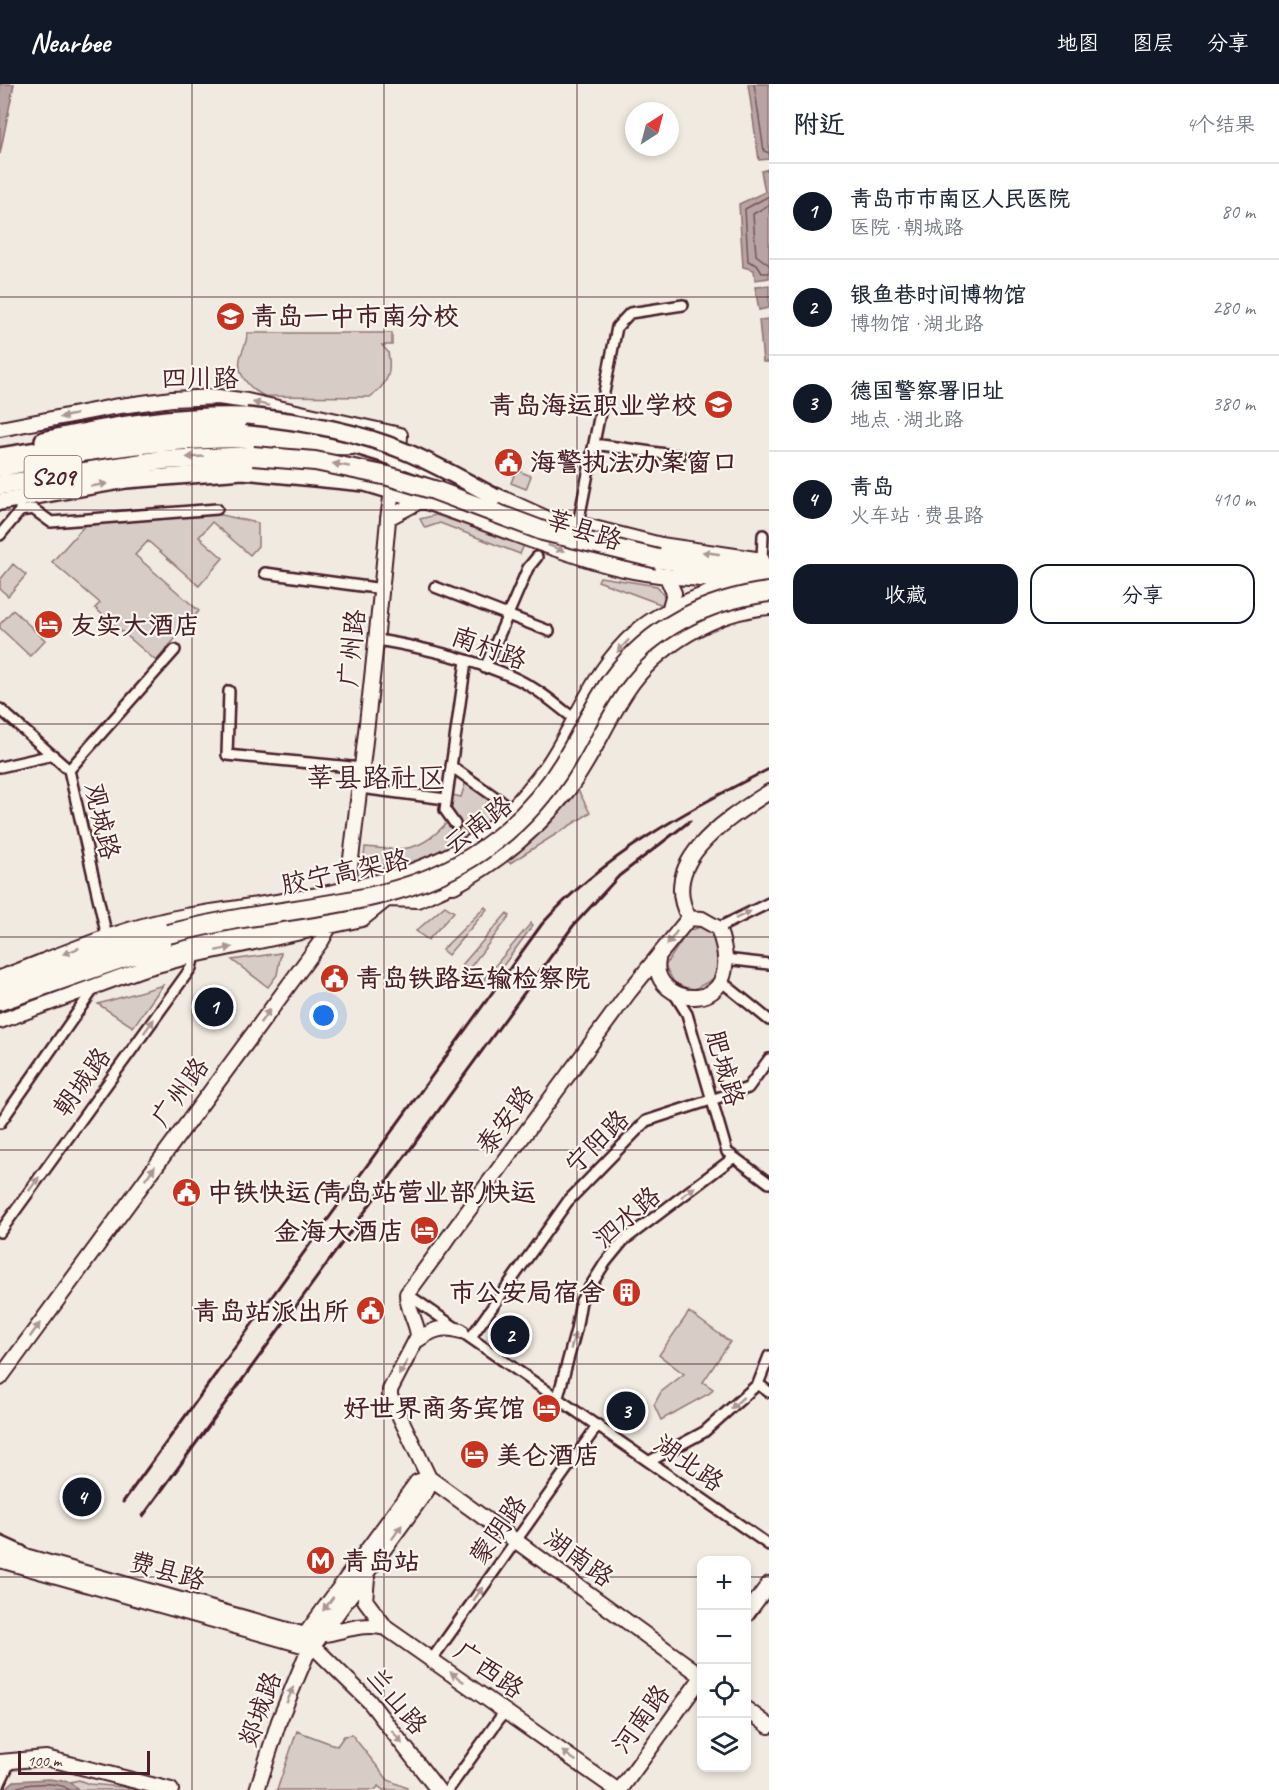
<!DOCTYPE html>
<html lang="zh">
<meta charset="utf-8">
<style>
body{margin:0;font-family:Caveat,"LXGW WenKai TC",sans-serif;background:#f6f6f7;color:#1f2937}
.controls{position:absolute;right:18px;bottom:18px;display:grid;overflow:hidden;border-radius:12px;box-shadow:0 3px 9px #0003}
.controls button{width:54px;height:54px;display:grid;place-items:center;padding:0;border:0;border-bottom:2px solid #e0e1e3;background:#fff;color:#1f2937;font:30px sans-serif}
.compass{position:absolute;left:625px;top:18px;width:54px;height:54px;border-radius:50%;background:#fff;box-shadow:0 3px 9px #0003;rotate:36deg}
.scale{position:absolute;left:18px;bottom:15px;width:132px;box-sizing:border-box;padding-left:6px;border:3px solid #4a1f2b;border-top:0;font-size:16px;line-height:21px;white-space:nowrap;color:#4a1f2b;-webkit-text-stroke:4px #fbf7ec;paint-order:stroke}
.you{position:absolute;left:324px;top:932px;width:21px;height:21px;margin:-15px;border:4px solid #fff;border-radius:50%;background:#1a73e8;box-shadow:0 0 0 9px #1a73e833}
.badge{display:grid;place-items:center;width:39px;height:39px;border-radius:50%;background:#111827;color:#fff;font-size:20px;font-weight:700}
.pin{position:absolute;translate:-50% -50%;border:3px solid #fff;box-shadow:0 2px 6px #0006}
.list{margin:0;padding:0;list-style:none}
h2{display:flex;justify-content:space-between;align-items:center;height:78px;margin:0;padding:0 24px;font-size:26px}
h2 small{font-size:20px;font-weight:400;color:#747a83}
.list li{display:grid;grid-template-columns:39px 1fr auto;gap:18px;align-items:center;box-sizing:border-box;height:96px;padding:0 24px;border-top:2px solid #e0e1e3}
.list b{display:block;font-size:22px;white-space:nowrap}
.list p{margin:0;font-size:20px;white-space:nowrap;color:#747a83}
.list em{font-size:20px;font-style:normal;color:#747a83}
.actions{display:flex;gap:12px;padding:18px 24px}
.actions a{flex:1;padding:14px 0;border:2px solid #111827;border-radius:18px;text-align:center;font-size:21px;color:#111827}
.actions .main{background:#111827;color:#fff}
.icon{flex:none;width:33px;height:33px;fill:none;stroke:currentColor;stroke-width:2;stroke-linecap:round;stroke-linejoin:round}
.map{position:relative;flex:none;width:769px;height:1706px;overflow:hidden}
header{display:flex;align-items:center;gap:36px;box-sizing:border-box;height:84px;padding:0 30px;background:#111827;color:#fff}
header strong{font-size:28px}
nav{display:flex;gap:33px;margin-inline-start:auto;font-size:21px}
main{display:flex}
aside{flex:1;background:#fff}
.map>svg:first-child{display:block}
</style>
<header>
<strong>Nearbee</strong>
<nav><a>地图</a><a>图层</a><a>分享</a></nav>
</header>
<main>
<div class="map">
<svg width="769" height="1706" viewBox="0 0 769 1706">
<rect width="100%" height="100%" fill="#f0eae0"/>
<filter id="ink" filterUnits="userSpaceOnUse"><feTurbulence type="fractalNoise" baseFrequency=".0167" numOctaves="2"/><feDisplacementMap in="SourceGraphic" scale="12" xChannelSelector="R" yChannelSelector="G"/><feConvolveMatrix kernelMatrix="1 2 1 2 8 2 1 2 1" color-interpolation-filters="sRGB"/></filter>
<g filter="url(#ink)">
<!-- green -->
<path fill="#d8ccc6" stroke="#917678" stroke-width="1.5" d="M247 249H392V261H382L388 268C392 289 388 300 370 313L264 312C249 304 235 290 241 271 244 262 247 259 247 249Z
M516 386 531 392 526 405 511 399Z
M217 430 258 439V462L250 471 212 438 199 453 223 474 199 502 148 457 135 471 199 527 156 577 95 524 100 519 52 478 86 440Z
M436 431 524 461 520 470 440 439 425 444 420 435Z
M13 480 26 491 8 512 0 505V496Z
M600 493 657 502 666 515 663 521 598 497Z
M13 526 45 556 30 572 0 544V540Z
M466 697 502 724 470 753 448 727 452 711 461 713Z
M577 704 590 729 510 779 507 777 530 756Z
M451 734 465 755 410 784 362 793 365 763C408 767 421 768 451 734Z
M445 822 454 828 428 856 416 847Z
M485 823 487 825 448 871 442 866Z
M507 829 510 832 468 886 462 881Z
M531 839 533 841 489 901 483 896Z
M700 843 713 848 720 875 717 893 691 907 674 898 665 882 688 847Z
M281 869 277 891 268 903 232 876Z
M163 901 133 943 98 920Z
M689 1228 730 1258 703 1298 713 1305 710 1309 661 1336 654 1321 661 1308 684 1290 659 1271Z
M297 1647 337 1662 344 1652 352 1651 388 1696 407 1704 405 1706H383L378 1702 376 1706H277Z
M79 1696 89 1700 155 1706H78L70 1698Z"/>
<!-- water -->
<path fill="#b8a4a2" stroke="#8c6f72" stroke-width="1.5" d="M0 0H14L0 70Z
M748 0H769V75L759 76Z
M769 85V194L755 196 754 186 743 183 739 120 765 108 761 87Z
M769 202V224L759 226 755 203Z
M769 235V278H763L759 236Z
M49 1695 70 1698 78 1706H4L14 1697Z"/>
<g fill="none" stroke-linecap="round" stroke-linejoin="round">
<!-- shore -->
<path stroke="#76545b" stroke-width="1.5" d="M754 0 764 67 769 69
M769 112 745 125 748 177 757 181 762 189H769
M769 121 753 130 756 171 769 181
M11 1706C24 1698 58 1697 70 1706"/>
<defs>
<path id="street" d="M594 360 680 372
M20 427 33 425 51 438 217 425
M578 440 617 243 630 229 683 221
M0 451 20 427V422
M762 476 763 451
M265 489 383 505
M435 503 549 547
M378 556C425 564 474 575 517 595 540 606 559 623 578 638
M485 584 528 484 537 473
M229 607 227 671 362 684
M0 625 69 686 107 853
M451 682 512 725
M0 683 53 671
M69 686 175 566
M360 704 446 715
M455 740 445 726 466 577
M718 844 769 819
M725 875 769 880
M722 898 769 936
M674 909 687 930 727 1068 769 1099
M0 1039 95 903
M0 1148 191 884 194 871
M407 1210 769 1461
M471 1253 568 1117 646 1037 748 1004 769 975
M758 1300 769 1308
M558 1313 576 1246 581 1217 605 1179 623 1157 733 1074
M650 1377 704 1348 758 1300 769 1272
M0 1457 22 1467
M432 1575 598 1341
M0 1699 10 1678
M448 1706 505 1627"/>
<path id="secondary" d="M0 345 113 323 172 315 218 313 247 317 400 351C399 380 391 407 388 436 377 557 363 678 348 799L335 832 322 856 0 1294
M399 375 439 390
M392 407C466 429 536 462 611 482 652 493 696 494 738 498
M388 434 422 416
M558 435 661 461 762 476
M666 491 674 509 669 527
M689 834C657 777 729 734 769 708
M0 894C61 871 122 843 186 832 278 816 396 809 475 756 504 736 528 709 548 681 578 637 594 584 636 548 671 518 725 503 769 490
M0 919 127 875 182 860 335 832 387 815 418 816 453 800
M0 937 142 885 194 871 362 835 387 815 397 812
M416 1257C432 1246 442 1241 461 1247
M429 1394 702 1592
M0 1465 305 1551C332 1554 358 1536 386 1544L617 1706
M0 1476 313 1564
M367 1494 365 1516 386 1544
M746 1531 769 1500
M305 1551 417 1398 429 1394
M309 1558 369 1617 438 1706
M746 1625 769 1642
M0 1678 46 1674 171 1706
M257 1706 279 1637 306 1572 427 1406 429 1394 390 1312V1306L418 1252C417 1237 407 1226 407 1210L629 908 689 834 702 835 718 844C753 938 648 923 658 876
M620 1706 702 1593"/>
<path id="primary" d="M43 356C111 341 176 330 246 332
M0 372C79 360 159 341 239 342 293 342 348 359 399 375
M0 418 126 396 243 387 365 399 392 407"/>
<path id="highway" d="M0 383C81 366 164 354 247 354 282 355 317 363 352 361
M0 401 163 376 253 372
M495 413 576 450
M645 472 693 480 769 484
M453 800C498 776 536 744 567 704 590 674 604 638 625 606 655 560 714 525 769 521
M0 907 98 870 168 850"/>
</defs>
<!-- street casing -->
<use href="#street" stroke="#4a1f2b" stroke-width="14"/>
<!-- secondary casing -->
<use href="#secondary" stroke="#4a1f2b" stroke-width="18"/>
<!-- primary casing -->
<use href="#primary" stroke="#4a1f2b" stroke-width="20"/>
<!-- highway casing -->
<use href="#highway" stroke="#4a1f2b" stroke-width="22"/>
<!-- street -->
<use href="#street" stroke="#fbf7ec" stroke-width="9"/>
<!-- secondary -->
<use href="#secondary" stroke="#fbf7ec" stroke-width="14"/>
<!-- primary -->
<use href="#primary" stroke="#fbf7ec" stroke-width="15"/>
<!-- highway -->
<use href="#highway" stroke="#fbf7ec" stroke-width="18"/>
<!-- rail -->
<path stroke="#4a1f2b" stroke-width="3" d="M123 1418 542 840C604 771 687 726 769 685
M143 1432 573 842 619 792 690 737"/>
<defs>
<path id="primary-bridge" d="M246 332C300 337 354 346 404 367 436 380 465 397 495 413"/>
<path id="highway-bridge" d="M253 372 315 377 388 392 434 406 543 447 658 475
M168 850C193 844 218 838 243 834 325 820 410 816 481 767 514 744 543 714 564 679 581 652 593 622 612 596 650 544 706 516 769 508"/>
</defs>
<!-- primary-bridge casing -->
<use href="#primary-bridge" stroke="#4a1f2b" stroke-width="20" stroke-linecap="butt"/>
<!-- highway-bridge casing -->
<use href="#highway-bridge" stroke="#4a1f2b" stroke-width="22" stroke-linecap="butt"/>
<!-- primary-bridge -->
<use href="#primary-bridge" stroke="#fbf7ec" stroke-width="15"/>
<!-- highway-bridge -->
<use href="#highway-bridge" stroke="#fbf7ec" stroke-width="18"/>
</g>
<!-- one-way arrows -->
<defs><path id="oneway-solid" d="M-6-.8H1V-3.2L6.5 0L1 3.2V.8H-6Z" transform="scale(1.5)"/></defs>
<g fill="#ab9695">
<use href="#oneway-solid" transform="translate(261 320) rotate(-168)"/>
<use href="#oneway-solid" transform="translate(68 332) rotate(169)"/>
<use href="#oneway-solid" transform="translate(195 373) rotate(177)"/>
<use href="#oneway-solid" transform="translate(341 381) rotate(-170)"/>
<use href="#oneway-solid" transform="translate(99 401) rotate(-10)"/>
<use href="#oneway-solid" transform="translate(556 464) rotate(21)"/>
<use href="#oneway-solid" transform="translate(711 469) rotate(-172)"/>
<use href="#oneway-solid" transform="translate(623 562) rotate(133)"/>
<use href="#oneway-solid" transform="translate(743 831) rotate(-26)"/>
<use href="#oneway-solid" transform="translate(672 854) rotate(125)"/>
<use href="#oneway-solid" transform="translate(224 865) rotate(-12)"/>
<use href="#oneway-solid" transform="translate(71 867) rotate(159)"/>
<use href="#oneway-solid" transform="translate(265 932) rotate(-54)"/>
<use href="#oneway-solid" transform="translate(149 942) rotate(-54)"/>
<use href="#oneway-solid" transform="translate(150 1089) rotate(-54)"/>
<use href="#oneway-solid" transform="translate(34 1100) rotate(-54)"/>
<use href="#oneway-solid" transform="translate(688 1108) rotate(-37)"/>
<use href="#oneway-solid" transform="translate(35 1246) rotate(-54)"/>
<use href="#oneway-solid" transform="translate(573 1257) rotate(-74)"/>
<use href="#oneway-solid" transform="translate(403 1284) rotate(120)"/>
<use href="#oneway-solid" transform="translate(737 1319) rotate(138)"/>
<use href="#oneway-solid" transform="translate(397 1448) rotate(-55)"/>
<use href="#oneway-solid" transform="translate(478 1510) rotate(-55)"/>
<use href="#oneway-solid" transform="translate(328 1520) rotate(127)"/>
<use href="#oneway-solid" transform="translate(457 1593) rotate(-144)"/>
<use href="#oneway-solid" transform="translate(290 1611) rotate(-67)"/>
<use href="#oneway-solid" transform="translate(397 1653) rotate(52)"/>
<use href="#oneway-solid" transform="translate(569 1672) rotate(-145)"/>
</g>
</g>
<!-- grid -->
<path fill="none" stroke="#4a1f2b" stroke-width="1.5" stroke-opacity="0.55" d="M192 0V1706M384 0V1706M577 0V1706M0 213H769M0 426H769M0 640H769M0 853H769M0 1066H769M0 1280H769M0 1493H702M746 1493H769"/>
<!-- icons -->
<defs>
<symbol id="school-disc" viewBox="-11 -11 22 22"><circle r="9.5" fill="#c8321e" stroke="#fbf7ec"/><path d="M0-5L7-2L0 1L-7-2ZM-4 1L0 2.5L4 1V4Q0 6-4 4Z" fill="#fff"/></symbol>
<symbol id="civic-disc" viewBox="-11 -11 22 22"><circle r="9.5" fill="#c8321e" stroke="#fbf7ec"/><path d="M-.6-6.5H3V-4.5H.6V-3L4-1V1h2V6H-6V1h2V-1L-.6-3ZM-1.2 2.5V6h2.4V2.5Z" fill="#fff"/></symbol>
<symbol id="hotel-disc" viewBox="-11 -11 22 22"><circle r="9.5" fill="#c8321e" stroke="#fbf7ec"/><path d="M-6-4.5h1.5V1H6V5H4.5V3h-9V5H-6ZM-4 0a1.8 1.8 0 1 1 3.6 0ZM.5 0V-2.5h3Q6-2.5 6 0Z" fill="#fff"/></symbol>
<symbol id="building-disc" viewBox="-11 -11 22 22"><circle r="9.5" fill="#c8321e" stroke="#fbf7ec"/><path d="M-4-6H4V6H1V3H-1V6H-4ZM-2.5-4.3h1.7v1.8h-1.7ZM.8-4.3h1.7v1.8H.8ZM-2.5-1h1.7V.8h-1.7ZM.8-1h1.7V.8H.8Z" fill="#fff"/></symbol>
<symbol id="metro-disc" viewBox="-11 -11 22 22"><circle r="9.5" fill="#c8321e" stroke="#fbf7ec"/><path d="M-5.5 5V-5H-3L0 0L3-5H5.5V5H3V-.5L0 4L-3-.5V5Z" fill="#fff"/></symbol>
</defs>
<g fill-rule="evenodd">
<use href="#school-disc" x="214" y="216" width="33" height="33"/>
<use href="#school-disc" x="702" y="304" width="33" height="33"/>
<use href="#civic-disc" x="492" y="362" width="33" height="33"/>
<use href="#hotel-disc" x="32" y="524" width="33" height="33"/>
<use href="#civic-disc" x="318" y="878" width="33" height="33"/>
<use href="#civic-disc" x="170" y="1092" width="33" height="33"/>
<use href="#hotel-disc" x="408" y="1130" width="33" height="33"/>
<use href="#building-disc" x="610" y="1192" width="33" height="33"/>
<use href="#civic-disc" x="354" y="1210" width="33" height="33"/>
<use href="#hotel-disc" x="530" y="1308" width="33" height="33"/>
<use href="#hotel-disc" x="458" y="1354" width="33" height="33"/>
<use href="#metro-disc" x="304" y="1460" width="33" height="33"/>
</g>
<g text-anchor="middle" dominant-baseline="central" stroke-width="4.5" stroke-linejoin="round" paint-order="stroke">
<!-- shield labels -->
<rect fill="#fbf7ec" stroke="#7f6065" stroke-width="1.5" x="24.5" y="372" width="57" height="42" rx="4.5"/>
<g font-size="24" font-weight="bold" fill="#4a1f2b">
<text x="53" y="393">S209</text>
</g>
<!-- poi labels -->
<g font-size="26" font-weight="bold" fill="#4a1f2b" stroke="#fbf7ec" text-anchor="start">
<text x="251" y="232">青岛一中市南分校</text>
<text x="697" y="321" text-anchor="end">青岛海运职业学校</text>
<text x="530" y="378">海警执法办案窗口</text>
<text x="70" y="541">友实大酒店</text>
<text x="356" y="894">青岛铁路运输检察院</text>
<text x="207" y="1108">中铁快运(青岛站营业部)快运</text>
<text x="404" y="1147" text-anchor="end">金海大酒店</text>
<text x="605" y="1208" text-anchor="end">市公安局宿舍</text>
<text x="349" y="1227" text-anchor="end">青岛站派出所</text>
<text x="525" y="1324" text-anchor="end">好世界商务宾馆</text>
<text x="496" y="1371">美仑酒店</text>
<text x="342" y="1477">青岛站</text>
</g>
<!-- street labels -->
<g font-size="26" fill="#4a1f2b" stroke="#fbf7ec">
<text x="200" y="294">四川路</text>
<text transform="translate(584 446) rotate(18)">莘县路</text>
<text transform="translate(352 564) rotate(-84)">广州路</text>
<text transform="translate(489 564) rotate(20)">南村路</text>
<text transform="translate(102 737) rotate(77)">观城路</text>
<text transform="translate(478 741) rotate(-37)">云南路</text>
<text transform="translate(345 788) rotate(-12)">胶宁高架路</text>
<text transform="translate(725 984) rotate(74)">肥城路</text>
<text transform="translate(82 998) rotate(-54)">朝城路</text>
<text transform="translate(180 1008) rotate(-54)">广州路</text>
<text transform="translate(505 1036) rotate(-54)">泰安路</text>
<text transform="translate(597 1058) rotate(-45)">宁阳路</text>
<text transform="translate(627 1133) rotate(-41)">泗水路</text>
<text transform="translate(689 1379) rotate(35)">湖北路</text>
<text transform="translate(498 1446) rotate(-55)">蒙阴路</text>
<text transform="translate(579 1474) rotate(36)">湖南路</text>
<text transform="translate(167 1487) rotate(16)">费县路</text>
<text transform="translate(489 1586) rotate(35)">广西路</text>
<text transform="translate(397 1617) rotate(50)">兰山路</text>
<text transform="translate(260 1625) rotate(-70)">郯城路</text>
<text transform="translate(641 1635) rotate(-54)">河南路</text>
</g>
<!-- quarter labels -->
<g font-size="28" fill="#4a1f2b" stroke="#fbf7ec">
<text x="376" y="693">莘县路社区</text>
</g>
</g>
</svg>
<div class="controls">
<button>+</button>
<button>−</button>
<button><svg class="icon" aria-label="locate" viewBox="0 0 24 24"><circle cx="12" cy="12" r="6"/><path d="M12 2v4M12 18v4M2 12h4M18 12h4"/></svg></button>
<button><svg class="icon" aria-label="layers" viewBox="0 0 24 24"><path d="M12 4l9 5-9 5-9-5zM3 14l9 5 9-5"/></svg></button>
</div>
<svg class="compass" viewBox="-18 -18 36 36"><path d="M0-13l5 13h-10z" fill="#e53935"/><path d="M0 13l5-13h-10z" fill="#747a83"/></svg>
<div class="scale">100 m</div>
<div class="you"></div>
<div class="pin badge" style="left:214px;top:923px">1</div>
<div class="pin badge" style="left:510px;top:1251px">2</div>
<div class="pin badge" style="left:626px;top:1327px">3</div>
<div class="pin badge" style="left:82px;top:1413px">4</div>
</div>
<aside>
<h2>附近<small>4个结果</small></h2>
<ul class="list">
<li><span class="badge">1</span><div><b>青岛市市南区人民医院</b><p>医院 · 朝城路</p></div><em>80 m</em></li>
<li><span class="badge">2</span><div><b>银鱼巷时间博物馆</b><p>博物馆 · 湖北路</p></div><em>280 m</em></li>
<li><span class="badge">3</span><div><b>德国警察署旧址</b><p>地点 · 湖北路</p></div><em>380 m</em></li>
<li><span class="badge">4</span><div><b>青岛</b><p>火车站 · 费县路</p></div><em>410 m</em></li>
</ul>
<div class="actions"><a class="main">收藏</a><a>分享</a></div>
</aside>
</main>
